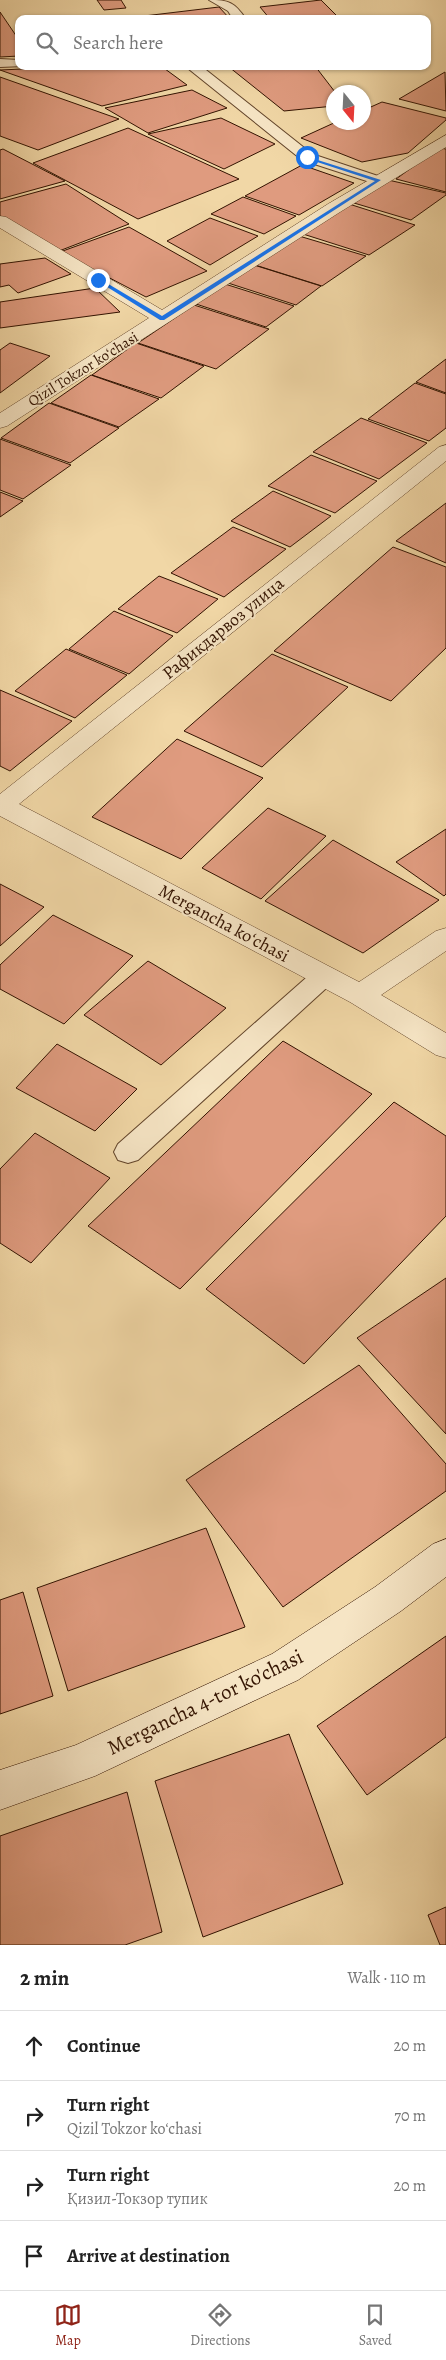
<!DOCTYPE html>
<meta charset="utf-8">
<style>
body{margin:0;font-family:Alegreya,serif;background:#f2f2f2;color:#222}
.compass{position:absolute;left:326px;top:85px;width:45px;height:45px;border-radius:50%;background:#fff;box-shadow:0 1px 4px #0004;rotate:162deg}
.stop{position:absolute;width:15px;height:15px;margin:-11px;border:4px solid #1a73e8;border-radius:50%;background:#fff}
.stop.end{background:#1a73e8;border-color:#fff;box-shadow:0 1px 5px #0008}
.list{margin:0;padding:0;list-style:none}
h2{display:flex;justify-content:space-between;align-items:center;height:65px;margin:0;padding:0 20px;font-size:21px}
h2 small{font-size:16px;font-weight:400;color:#767676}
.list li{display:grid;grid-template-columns:32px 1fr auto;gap:15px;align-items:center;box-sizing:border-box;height:70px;padding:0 20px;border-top:1px solid #e0e0e0}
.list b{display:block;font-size:19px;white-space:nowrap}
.list p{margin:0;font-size:16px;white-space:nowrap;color:#767676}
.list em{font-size:16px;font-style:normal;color:#767676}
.icon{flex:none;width:28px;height:28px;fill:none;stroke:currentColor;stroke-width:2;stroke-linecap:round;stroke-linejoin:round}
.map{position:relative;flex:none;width:446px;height:1945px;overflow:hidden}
.search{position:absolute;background:#fff;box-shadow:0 1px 4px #0004;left:15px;right:15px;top:15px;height:55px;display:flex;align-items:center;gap:12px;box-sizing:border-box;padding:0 18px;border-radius:10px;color:#767676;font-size:19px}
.sheet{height:345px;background:#fff}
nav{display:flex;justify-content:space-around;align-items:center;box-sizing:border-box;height:70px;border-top:1px solid #e0e0e0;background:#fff;font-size:14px;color:#767676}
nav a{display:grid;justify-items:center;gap:2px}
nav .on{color:#8f2418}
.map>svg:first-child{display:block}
</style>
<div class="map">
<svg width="446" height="1945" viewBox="0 0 446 1945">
<rect width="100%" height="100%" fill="#f1d7a6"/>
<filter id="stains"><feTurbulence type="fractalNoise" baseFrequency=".004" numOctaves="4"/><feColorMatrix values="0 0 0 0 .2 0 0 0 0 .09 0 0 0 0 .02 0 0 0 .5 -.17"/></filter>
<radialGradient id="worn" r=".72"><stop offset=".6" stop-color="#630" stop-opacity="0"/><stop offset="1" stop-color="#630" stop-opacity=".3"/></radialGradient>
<!-- building -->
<path fill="#df9b7f" stroke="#331301" d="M97 0H121L126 8 104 10Z
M321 0 340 19H270L260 7Z
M219 7 230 19H146L144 16Z
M0 12 19 40V56L0 57Z
M90 66H161L187 85 102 106 0 70Z
M238 66H315L335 92H334V106L284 111 229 67Z
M445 72 446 111 399 99Z
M0 77 119 119 38 150 0 136Z
M192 90 227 108 148 133 105 108Z
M382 102 446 118V120L408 153 362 162 301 138 336 122H364V110Z
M221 118 275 144 224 169 148 134Z
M128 128 239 179 138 219 33 163Z
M439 148 446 149V192L396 179Z
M3 149 65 181 0 199V150Z
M302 165 354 183 299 215 245 196Z
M388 180 446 193V195L411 220 354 203Z
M66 184 129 224 59 251 0 216V202Z
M243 197 296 216 264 234 211 214Z
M349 204 415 225 369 255 303 234Z
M210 218 258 236 210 265 167 241Z
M129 227 207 271 146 297 60 252Z
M299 236 366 256 322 286 255 265Z
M45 258 71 274 18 293 9 285 0 287V264Z
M254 265 321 286 296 305 228 283Z
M225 284 294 306 266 327 196 304Z
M95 288 120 312 0 328V302Z
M194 305 269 329 216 369 138 343Z
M10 343 50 356 0 393V350Z
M136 343 204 366 161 398 92 375Z
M446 359V393L416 382Z
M91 375 159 399 119 427 51 403Z
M415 383 446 394V428L429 441 368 419Z
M49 403 119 428 70 463 1 438Z
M361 418 427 443 379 479 313 452Z
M0 439 71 465 23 499 0 490Z
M311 455 377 481 335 513 268 486Z
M273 491 331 516 290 547 231 521Z
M0 492 23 501 0 517Z
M446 503V563L396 541Z
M233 527 286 549 224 597 171 573Z
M393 547 446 567V648L391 701 274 651Z
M159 576 218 599 177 633 118 609Z
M114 611 173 636 129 674 69 649Z
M66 649 127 675 75 718 15 691Z
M272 654 348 687 262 767 184 731Z
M0 690 72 721 10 771 0 766Z
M177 739 263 778 181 859 92 817Z
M268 808 326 836 261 899 202 868Z
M446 829V894L444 896 396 862Z
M333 840 439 900 363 953 265 901Z
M0 884 44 907 0 946Z
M53 915 133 956 64 1024 0 989V965Z
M148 961 226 1008 161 1065 84 1015Z
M283 1041 372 1094 180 1289 88 1226Z
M57 1044 137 1089 95 1131 16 1088Z
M394 1102 446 1136V1216L304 1364 206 1289Z
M35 1133 110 1178 31 1263 0 1243V1169Z
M446 1278V1434L357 1338Z
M359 1365 446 1464V1491L283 1607 186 1480Z
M206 1528 245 1627 68 1691 37 1588Z
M23 1592 53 1696 0 1714V1600Z
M446 1636V1737L367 1795 317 1726Z
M289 1734 343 1884 203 1937 155 1781Z
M127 1792 162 1932 125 1945H0V1836Z
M446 1907V1945H440L428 1915Z"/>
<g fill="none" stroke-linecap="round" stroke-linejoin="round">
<defs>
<path id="lane" d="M209 0C229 0 234 2 246 19H233L228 11Z
M0 59 19 60V66H24L0 67Z
M185 66H201L312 154 384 178 386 181 379 185 302 160Z
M324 967 333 970 337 976 333 982 138 1160 128 1163 118 1160 114 1152 118 1144 315 970Z"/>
<path id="street" d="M446 135V147L340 212 7 426 0 428V413L149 318 0 228V216L6 217 162 310 328 204Z
M446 445V461L19 804 359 982 436 931 446 928V951L381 995 446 1033V1058L436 1055 350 1002 0 816V794L439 447Z"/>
<path id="secondary" d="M446 1539V1577L401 1611 298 1680 95 1776 0 1810V1770L76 1745 272 1654 375 1587 433 1544Z"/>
</defs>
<!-- lane casing -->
<use href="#lane" stroke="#62442a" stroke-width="2"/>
<!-- street casing -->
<use href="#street" stroke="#62442a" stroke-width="1"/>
<!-- secondary casing -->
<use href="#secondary" stroke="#331301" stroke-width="1"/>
<!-- lane -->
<use href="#lane" fill="#f6e5c5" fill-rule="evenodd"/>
<!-- street -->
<use href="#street" fill="#f6e5c5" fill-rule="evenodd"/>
<!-- secondary -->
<use href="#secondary" fill="#f6e5c5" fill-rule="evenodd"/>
</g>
<!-- route -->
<path fill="#1a73e8" d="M305 156 381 180 164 320H160L96 280 100 279 162 316 375 181 305 158Z"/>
<g text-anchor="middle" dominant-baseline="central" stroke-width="4" stroke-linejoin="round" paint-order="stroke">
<!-- far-street labels -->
<g font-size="15" fill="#331301" stroke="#f6e5c5">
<text transform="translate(83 369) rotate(-32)">Qizil Tokzor koʻchasi</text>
</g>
<!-- street labels -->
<g font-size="18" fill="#331301" stroke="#f6e5c5">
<text transform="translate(223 628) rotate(-39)">Рафикдарвоз улица</text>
<text transform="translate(224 923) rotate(28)">Mergancha koʻchasi</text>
</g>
<!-- near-street labels -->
<g font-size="21" fill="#331301" stroke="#f6e5c5">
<text transform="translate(205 1702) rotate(-26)">Mergancha 4-tor ko'chasi</text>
</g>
</g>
<rect width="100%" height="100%" filter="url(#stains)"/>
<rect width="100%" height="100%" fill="url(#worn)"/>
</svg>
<svg class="compass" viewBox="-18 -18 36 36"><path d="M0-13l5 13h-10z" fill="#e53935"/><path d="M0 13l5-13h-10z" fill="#767676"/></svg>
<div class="stop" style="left:307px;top:157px"></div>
<div class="stop end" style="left:98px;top:280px"></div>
<div class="search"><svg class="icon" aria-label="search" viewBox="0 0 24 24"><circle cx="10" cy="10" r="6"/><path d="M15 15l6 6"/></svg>Search here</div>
</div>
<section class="sheet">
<h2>2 min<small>Walk · 110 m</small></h2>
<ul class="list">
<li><svg class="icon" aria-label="ahead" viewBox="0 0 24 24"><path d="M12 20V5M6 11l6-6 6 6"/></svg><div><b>Continue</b></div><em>20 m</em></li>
<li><svg class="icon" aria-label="right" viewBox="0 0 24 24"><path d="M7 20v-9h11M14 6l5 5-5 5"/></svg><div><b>Turn right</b><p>Qizil Tokzor koʻchasi</p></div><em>70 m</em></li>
<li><svg class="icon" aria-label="right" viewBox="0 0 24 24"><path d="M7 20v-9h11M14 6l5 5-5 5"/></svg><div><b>Turn right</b><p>Қизил-Токзор тупик</p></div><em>20 m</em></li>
<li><svg class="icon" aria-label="arrive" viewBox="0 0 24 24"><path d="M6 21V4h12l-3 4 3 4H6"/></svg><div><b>Arrive at destination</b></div></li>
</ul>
</section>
<nav>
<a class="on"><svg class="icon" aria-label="map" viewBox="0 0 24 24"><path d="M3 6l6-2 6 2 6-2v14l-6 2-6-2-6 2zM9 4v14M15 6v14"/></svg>Map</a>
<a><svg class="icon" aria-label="directions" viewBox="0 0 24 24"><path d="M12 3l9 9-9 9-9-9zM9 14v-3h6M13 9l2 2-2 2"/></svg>Directions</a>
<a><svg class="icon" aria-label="saved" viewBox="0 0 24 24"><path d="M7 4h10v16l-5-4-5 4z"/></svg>Saved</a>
</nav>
